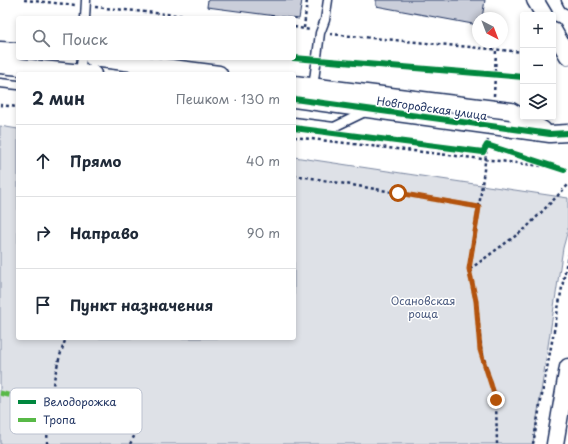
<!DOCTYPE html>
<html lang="ru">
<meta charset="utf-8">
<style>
body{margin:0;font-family:"Playpen Sans",sans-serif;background:#f6f6f7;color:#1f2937}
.controls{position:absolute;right:12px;top:12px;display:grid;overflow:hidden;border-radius:4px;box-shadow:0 2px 6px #0003}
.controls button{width:36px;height:36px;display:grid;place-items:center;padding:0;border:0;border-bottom:1px solid #e0e1e3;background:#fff;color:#1f2937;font:20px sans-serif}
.compass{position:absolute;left:472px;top:12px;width:36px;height:36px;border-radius:50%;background:#fff;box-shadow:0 2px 6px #0003;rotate:138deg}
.stop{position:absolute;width:12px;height:12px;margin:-9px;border:3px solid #b45309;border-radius:50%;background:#fff}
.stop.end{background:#b45309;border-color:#fff;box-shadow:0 1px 4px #0008}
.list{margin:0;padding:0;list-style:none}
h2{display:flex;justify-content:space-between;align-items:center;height:52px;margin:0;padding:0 16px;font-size:17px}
h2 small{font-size:13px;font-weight:400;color:#747a83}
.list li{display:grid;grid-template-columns:26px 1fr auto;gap:12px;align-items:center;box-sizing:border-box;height:72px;padding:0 16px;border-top:1px solid #e0e1e3}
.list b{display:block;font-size:15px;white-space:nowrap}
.list em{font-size:13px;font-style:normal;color:#747a83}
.icon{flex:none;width:22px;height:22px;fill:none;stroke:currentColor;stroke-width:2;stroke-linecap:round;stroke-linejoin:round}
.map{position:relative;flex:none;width:568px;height:444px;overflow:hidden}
.search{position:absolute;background:#fff;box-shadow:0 2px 6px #0003;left:16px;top:16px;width:280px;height:44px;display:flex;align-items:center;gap:10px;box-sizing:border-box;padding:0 14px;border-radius:4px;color:#747a83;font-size:15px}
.panel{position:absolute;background:#fff;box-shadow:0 2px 6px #0003;left:16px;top:72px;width:280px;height:268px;border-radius:4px}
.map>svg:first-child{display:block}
</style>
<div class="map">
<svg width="568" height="444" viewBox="0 0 568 444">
<rect width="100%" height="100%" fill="#fff"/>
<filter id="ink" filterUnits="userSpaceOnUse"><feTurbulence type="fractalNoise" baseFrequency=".025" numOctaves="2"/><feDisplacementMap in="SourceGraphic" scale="8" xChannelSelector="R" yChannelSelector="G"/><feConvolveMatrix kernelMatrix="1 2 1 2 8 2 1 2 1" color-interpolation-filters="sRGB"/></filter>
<g filter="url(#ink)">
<!-- green -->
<path fill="#dee1e7" stroke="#7c88a2" d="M0 126 18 129V338H294V157L568 198V230L563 248 533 444H0Z"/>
<!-- building -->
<path fill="#caceda" stroke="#1b2f5e" d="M208 0H302L299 19 207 7Z
M376 0H485L482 18H478V25L376 6Z"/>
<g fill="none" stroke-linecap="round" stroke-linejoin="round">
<defs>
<path id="lane" d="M566 0 568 4
M85 18 86 0
M80 72 82 58
M0 83 18 85
M313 88 320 33 325 20 328 0
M294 122 334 127 367 111"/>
<path id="street" d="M535 0 544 15
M553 30 568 56
M0 50 18 51
M93 58 219 74
M0 65 93 74
M294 84 511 111 543 130
M294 99 550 134 568 133
M555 444 568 367"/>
</defs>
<!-- lane casing -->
<use href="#lane" stroke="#1b2f5e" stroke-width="11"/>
<!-- street casing -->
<use href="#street" stroke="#1b2f5e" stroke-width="19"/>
<!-- path -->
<path stroke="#1b2f5e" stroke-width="2.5" stroke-dasharray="3 3" stroke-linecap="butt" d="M24 0 76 5
M95 7 206 18
M294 27 310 30
M304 28 307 0
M330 34 523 52
M494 96 496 50
M0 105 18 107
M294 137 568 169
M294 175 479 207 469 269 476 301 481 350 496 400 497 444
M479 207 488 140
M470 269 525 229 568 185
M47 444C48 407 53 373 66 338
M130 444 139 427
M533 444 568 255"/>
<!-- lane -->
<use href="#lane" stroke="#fff" stroke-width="8"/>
<!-- street -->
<use href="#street" stroke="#fff" stroke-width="16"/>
<!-- quiet -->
<path stroke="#58b947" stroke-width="5" stroke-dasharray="10 5" stroke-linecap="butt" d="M0 393 20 398 49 401"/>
<defs>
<path id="cycleway" d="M294 58 523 77
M294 99 550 134 568 133
M294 128 483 152 487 145 564 170"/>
</defs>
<!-- cycleway casing -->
<use href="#cycleway" stroke="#fff" stroke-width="8"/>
<!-- cycleway -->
<use href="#cycleway" stroke="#00873e" stroke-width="6"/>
</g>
</g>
<g fill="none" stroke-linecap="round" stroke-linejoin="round" filter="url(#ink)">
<!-- route -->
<path stroke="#b45309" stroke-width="5" d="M398 193 479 207 469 269 476 301 480 350 496 400"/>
</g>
<g text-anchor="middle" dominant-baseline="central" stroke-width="3" stroke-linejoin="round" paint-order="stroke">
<!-- street labels -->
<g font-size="11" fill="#1b2f5e" stroke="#fff">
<text transform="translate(432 108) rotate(8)">Новгородская улица</text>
</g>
<!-- park labels -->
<g font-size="11" fill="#4c5c80" stroke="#fff">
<text x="423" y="300">Осановская<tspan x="423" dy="13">роща</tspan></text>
</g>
</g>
<!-- legend -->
<rect x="10" y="388" width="132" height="46" rx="6" fill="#fff" stroke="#bbc1cf" stroke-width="1"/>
<rect x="18" y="400" width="18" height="4" fill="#00873e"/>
<rect x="18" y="418" width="18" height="4" fill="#58b947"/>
<g font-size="11" fill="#1b2f5e">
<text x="43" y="406">Велодорожка</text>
<text x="43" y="424">Тропа</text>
</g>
</svg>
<div class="controls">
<button>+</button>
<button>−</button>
<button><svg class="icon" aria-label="layers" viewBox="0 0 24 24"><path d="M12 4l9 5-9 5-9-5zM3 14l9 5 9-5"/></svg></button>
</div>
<svg class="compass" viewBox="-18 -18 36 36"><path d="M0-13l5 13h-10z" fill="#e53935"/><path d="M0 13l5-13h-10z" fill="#747a83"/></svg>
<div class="stop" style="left:398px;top:193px"></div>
<div class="stop end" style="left:496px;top:400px"></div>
<div class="search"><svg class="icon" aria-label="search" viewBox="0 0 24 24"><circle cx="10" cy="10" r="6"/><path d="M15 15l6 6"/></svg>Поиск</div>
<section class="panel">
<h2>2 мин<small>Пешком · 130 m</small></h2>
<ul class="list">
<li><svg class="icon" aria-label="ahead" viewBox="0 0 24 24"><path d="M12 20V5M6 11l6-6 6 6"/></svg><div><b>Прямо</b></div><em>40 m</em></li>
<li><svg class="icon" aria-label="right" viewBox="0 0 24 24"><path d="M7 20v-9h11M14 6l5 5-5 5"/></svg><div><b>Направо</b></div><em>90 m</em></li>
<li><svg class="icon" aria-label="arrive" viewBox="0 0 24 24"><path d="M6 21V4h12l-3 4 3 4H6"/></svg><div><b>Пункт назначения</b></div></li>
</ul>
</section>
</div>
